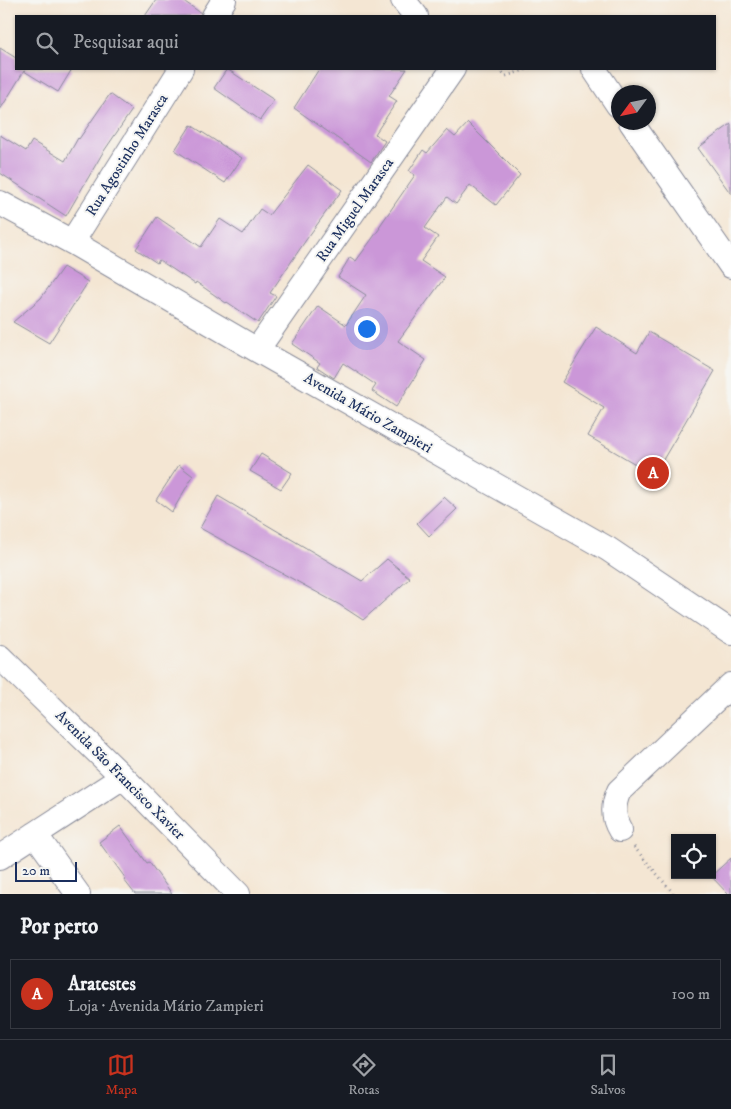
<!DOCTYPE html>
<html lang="pt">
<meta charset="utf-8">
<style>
body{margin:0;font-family:"IM FELL DW Pica",serif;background:#242831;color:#f1f3f6}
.controls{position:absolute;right:15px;bottom:15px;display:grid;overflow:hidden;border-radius:0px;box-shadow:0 1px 4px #0004}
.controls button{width:45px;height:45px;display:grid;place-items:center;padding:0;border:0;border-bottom:1px solid #363941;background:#171b24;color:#f1f3f6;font:25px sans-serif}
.compass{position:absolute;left:611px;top:85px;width:45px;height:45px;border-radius:50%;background:#171b24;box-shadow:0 1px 4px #0004;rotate:237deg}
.scale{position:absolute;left:15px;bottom:12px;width:62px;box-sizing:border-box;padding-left:5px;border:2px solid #1b2f5e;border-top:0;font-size:14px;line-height:18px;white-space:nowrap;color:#1b2f5e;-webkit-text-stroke:4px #f6f6f2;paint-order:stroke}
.you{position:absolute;left:366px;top:328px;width:18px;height:18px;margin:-12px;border:4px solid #fff;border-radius:50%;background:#1a73e8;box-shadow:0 0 0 8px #1a73e833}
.badge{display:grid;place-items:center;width:32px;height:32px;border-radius:50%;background:#c8321e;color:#fff;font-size:16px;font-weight:700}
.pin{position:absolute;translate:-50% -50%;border:2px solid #fff;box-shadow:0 1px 5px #0006}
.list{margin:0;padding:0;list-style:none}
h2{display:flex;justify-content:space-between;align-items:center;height:65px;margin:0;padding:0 20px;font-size:21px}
h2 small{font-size:16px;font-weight:400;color:#9ea1a6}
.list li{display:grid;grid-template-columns:32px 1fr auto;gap:15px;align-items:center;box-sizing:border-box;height:70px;margin:0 10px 10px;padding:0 10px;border:1px solid #363941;border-radius:0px}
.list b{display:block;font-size:19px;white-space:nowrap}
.list p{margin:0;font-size:16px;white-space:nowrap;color:#9ea1a6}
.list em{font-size:16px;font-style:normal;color:#9ea1a6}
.icon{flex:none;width:28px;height:28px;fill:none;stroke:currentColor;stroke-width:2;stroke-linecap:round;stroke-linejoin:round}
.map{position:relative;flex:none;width:731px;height:894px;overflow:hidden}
.search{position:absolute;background:#171b24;box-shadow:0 1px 4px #0004;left:15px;right:15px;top:15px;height:55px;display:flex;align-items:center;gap:12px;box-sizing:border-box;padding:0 18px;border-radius:0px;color:#9ea1a6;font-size:19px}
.sheet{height:145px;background:#171b24}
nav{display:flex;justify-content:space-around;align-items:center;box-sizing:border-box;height:70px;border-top:1px solid #363941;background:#171b24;font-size:14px;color:#9ea1a6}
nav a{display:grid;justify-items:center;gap:2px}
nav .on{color:#c8321e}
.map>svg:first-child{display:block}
</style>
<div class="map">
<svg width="731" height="894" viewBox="0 0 731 894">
<rect width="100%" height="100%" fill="#f6f6f2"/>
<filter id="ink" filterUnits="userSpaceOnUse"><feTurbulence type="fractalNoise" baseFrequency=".02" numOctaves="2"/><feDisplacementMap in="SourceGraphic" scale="10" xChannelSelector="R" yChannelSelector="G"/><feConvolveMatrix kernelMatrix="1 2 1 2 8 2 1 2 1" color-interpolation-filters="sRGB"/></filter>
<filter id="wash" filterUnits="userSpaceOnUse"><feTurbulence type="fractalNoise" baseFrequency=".0096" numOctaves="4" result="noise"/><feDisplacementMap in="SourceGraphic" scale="20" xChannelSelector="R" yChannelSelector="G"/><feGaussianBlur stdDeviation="1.12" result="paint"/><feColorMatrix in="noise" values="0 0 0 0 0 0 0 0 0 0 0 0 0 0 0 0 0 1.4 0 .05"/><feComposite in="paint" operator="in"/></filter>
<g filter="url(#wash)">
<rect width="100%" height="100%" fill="#f4e6d3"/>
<g id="blocks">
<!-- building -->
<path fill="#cb97d8" d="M156 0H182L201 13 200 16H145Z
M0 48 16 58V69H72L58 92 24 71 0 110Z
M227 69 274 100 260 120 214 88Z
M319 69H407L389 96 397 101 375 134 385 141 371 162 294 108Z
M110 94 132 110 102 154 66 216 0 173V135L26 151 32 141 65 161 78 138 79 139Z
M468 123 520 175 496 205 470 185 456 204 447 197 425 228 438 237 421 261 445 277 398 341 426 360 396 407 372 391 376 385 343 363 334 378 317 367 320 363 292 344 318 306 346 325 366 295 338 277 350 257 356 261 380 228 379 227 415 175 409 171 423 150 427 153 447 130 455 137Z
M731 124V194L698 148Z
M191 125 242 158 225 183 175 150Z
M308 165 342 190 306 240 270 293 276 296 258 323 227 302 226 303 196 282 195 284 159 260 157 263 136 249 157 217 201 247 220 219 243 234 260 209 269 215Z
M63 267 88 282 49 343 13 322 41 298Z
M596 327 637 353 649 332 715 371 654 475 588 436 604 408 562 382Z
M261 454 292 473 281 489 250 471Z
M179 465 193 476 172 512 156 500Z
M218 496 362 581 387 559 410 578 363 620 340 605 200 528Z
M444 497 457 509 429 536 417 523Z
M120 826 147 863 149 862 172 894H135L124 880 126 879 99 842Z
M731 858V894H728L711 876Z"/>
</g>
</g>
<g filter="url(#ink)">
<use href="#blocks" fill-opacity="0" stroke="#888a98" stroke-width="1"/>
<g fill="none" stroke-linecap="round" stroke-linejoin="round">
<defs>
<path id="minor" d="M403 0 416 16
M214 16 224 0
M594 69 618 105
M631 122 731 266
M0 203 72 242 257 350 608 549 731 632
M72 242 181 69
M257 350 453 69
M0 657 123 777 238 894
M620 830C612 817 613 804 619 791L731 685
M35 834 78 894
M0 857 123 777"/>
</defs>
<!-- minor casing -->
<use href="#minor" stroke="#888a98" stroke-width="26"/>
<!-- path -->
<path stroke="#888a98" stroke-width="3" stroke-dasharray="1 4" stroke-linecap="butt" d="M499 69 506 76 528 69
M634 847 674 894"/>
<!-- minor -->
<use href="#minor" stroke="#fff" stroke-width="24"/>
</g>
</g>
<g text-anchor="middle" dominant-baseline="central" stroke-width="4" stroke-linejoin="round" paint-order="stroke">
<!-- street labels -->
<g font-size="15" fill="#1b2f5e" stroke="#f6f6f2">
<text transform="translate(127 155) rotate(-58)">Rua Agostinho Marasca</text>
<text transform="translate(355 210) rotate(-55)">Rua Miguel Marasca</text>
<text transform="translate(368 413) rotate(30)">Avenida Mário Zampieri</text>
<text transform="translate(120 775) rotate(45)">Avenida São Francisco Xavier</text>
</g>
</g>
</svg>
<div class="controls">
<button><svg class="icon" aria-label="locate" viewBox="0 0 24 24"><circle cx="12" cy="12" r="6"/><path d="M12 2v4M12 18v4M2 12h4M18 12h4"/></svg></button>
</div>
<svg class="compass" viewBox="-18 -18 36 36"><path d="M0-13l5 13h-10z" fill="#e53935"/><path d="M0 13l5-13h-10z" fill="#9ea1a6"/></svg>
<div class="scale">20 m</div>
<div class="you"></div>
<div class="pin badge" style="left:653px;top:473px">A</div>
<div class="search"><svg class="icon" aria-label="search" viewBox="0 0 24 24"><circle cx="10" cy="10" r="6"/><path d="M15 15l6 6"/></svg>Pesquisar aqui</div>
</div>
<section class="sheet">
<h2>Por perto<small></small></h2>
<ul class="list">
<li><span class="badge">A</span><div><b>Aratestes</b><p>Loja · Avenida Mário Zampieri</p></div><em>100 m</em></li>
</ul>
</section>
<nav>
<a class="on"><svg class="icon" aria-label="map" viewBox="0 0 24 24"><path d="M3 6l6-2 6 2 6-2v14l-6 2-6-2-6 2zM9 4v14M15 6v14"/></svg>Mapa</a>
<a><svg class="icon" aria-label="directions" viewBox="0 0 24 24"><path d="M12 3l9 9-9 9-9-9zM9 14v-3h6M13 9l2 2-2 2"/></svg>Rotas</a>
<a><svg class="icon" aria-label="saved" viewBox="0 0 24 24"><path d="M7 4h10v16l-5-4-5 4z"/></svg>Salvos</a>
</nav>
